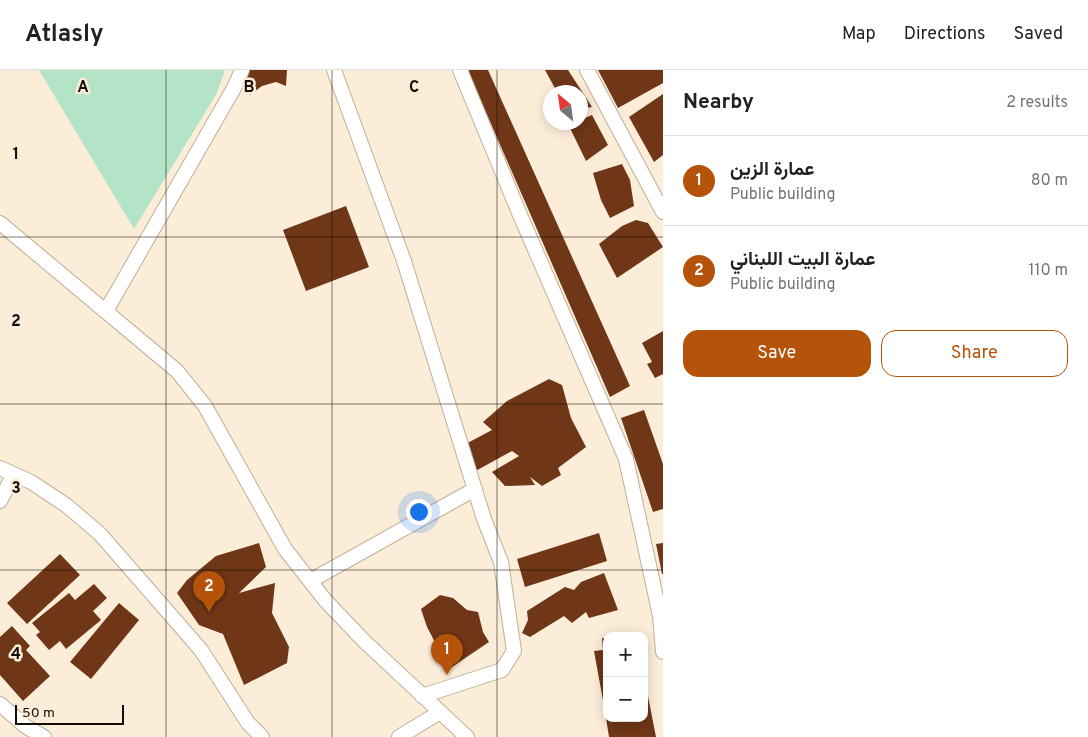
<!DOCTYPE html>
<meta charset="utf-8">
<style>
body{margin:0;font-family:Overpass,Vazirmatn,sans-serif;background:#f6f6f6;color:#202124}
.controls{position:absolute;right:15px;bottom:15px;display:grid;overflow:hidden;border-radius:10px;box-shadow:0 2px 12px #0003}
.controls button{width:45px;height:45px;display:grid;place-items:center;padding:0;border:0;border-bottom:1px solid #e0e0e0;background:#fff;color:#202124;font:25px sans-serif}
.compass{position:absolute;left:543px;top:15px;width:45px;height:45px;border-radius:50%;background:#fff;box-shadow:0 2px 12px #0003;rotate:331deg}
.scale{position:absolute;left:15px;bottom:12px;width:109px;box-sizing:border-box;padding-left:5px;border:2px solid #140e06;border-top:0;font-size:14px;line-height:18px;white-space:nowrap;color:#140e06;-webkit-text-stroke:4px #fcedd9;paint-order:stroke}
.you{position:absolute;left:418px;top:441px;width:18px;height:18px;margin:-12px;border:4px solid #fff;border-radius:50%;background:#1a73e8;box-shadow:0 0 0 8px #1a73e833}
.badge{display:grid;place-items:center;width:32px;height:32px;border-radius:50%;background:#b45309;color:#fff;font-size:16px;font-weight:700}
.pin{position:absolute;translate:-50% -41px;filter:drop-shadow(0 1px 2px #0008)}
.pin::after{content:'';position:absolute;top:26px;width:18px;height:15px;background:inherit;clip-path:polygon(0 0,100% 0,50% 100%)}
.list{margin:0;padding:0;list-style:none}
h2{display:flex;justify-content:space-between;align-items:center;height:65px;margin:0;padding:0 20px;font-size:21px}
h2 small{font-size:16px;font-weight:400;color:#757577}
.list li{display:grid;grid-template-columns:32px 1fr auto;gap:15px;align-items:center;box-sizing:border-box;height:90px;padding:0 20px;border-top:1px solid #e0e0e0}
.list b{display:block;font-size:19px;white-space:nowrap}
.list p{margin:0;font-size:16px;white-space:nowrap;color:#757577}
.list em{font-size:16px;font-style:normal;color:#757577}
.actions{display:flex;gap:10px;padding:15px 20px}
.actions a{flex:1;padding:11px 0;border:1px solid #b45309;border-radius:15px;text-align:center;font-size:18px;color:#b45309}
.actions .main{background:#b45309;color:#fff}
.map{position:relative;flex:none;width:663px;height:667px;overflow:hidden}
header{display:flex;align-items:center;gap:30px;box-sizing:border-box;height:70px;padding:0 25px;background:#fff;border-bottom:1px solid #e0e0e0}
header strong{font-size:24px}
nav{display:flex;gap:28px;margin-inline-start:auto;font-size:18px}
main{display:flex}
aside{flex:1;background:#fff}
.map>svg:first-child{display:block}
</style>
<header>
<strong>Atlasly</strong>
<nav><a>Map</a><a>Directions</a><a>Saved</a></nav>
</header>
<main>
<div class="map">
<svg width="663" height="667" viewBox="0 0 663 667">
<rect width="100%" height="100%" fill="#fcedd9"/>
<!-- green -->
<path fill="#b4e4c8" d="M39 0H225L217 23 134 159Z"/>
<!-- building -->
<path fill="#6f3617" d="M245 0H287L286 16 276 12 262 16 250 25 239 16Z
M470 0H488L630 316 610 327 468 1Z
M545 0H568L592 37 580 39V22H557Z
M598 0H663V13L618 38Z
M663 24V85L654 92 629 47Z
M592 45 608 75 586 91 568 54 580 52V50Z
M622 94 630 110 634 136 610 148 601 130 593 103Z
M346 136 369 197 306 221 283 160Z
M636 150 648 153 663 177 617 208 599 174 622 156Z
M663 261V304L655 308 647 294 652 292 642 273Z
M549 309 562 315 571 348 586 377 558 398 561 405 542 416 530 407 535 415 505 416 492 402 519 386 512 381 472 403 460 377 492 360 483 352 507 331Z
M644 340 663 394V439L653 442 621 348Z
M599 463 607 491 525 517 517 489Z
M259 473 266 497 239 523 275 513 272 543 289 577 287 593 244 615 223 564 199 555 177 523 187 510 216 486Z
M663 473V504H662L656 474Z
M60 484 80 505 27 554 7 533Z
M604 503 618 540 589 548 586 542 572 553 564 546 530 567 522 563 528 550 527 541 565 517 574 520 581 512Z
M94 514 107 528 93 541 101 550 66 579 60 571 49 580 36 565 40 562 32 553 69 523 75 530Z
M440 525 453 528 467 540 478 542 483 562 489 572 449 599 427 557 421 539Z
M119 533 139 550 91 609 70 592Z
M12 556 30 576 26 580 50 606 23 631 0 605V567Z
M638 562V566H622V565Z
M602 568H607L606 647 594 581 603 580Z
M644 606 656 667H609L606 648H644Z"/>
<g fill="none" stroke-linecap="round" stroke-linejoin="round">
<defs>
<path id="minor" d="M334 0 404 191 484 449 501 492 514 581 502 600 422 626
M460 0 520 145 626 389 660 546 663 582
M587 0 663 142
M0 153 177 301 205 336 285 479 325 530 363 570 467 667
M106 241 234 18 242 0
M0 398 31 412 66 435 100 464 201 580 248 653 262 667
M0 431 14 404
M310 511 475 419
M0 634 25 656 44 667
M399 667 440 642"/>
</defs>
<!-- minor casing -->
<use href="#minor" stroke="#c1af97" stroke-width="16"/>
<!-- minor -->
<use href="#minor" stroke="#fff" stroke-width="14"/>
</g>
<!-- grid -->
<path fill="none" stroke="#140e06" stroke-width="1" stroke-opacity="0.55" d="M166 0V667M332 0V667M497 0V667M0 167H663M0 334H663M0 500H663"/>
<g font-size="16" text-anchor="middle" font-weight="bold" fill="#140e06" stroke="#fcedd9" stroke-width="5" stroke-linejoin="round" paint-order="stroke">
<text x="83" y="22">A</text>
<text x="249" y="22">B</text>
<text x="414" y="22">C</text>
<text x="16" y="89">1</text>
<text x="16" y="256">2</text>
<text x="16" y="423">3</text>
<text x="16" y="589">4</text>
</g>
</svg>
<div class="controls">
<button>+</button>
<button>−</button>
</div>
<svg class="compass" viewBox="-18 -18 36 36"><path d="M0-13l5 13h-10z" fill="#e53935"/><path d="M0 13l5-13h-10z" fill="#757577"/></svg>
<div class="scale">50 m</div>
<div class="you"></div>
<div class="pin badge" style="left:447px;top:605px">1</div>
<div class="pin badge" style="left:209px;top:542px">2</div>
</div>
<aside>
<h2>Nearby<small>2 results</small></h2>
<ul class="list">
<li><span class="badge">1</span><div><b>عمارة الزين</b><p>Public building</p></div><em>80 m</em></li>
<li><span class="badge">2</span><div><b>عمارة البيت اللبناني</b><p>Public building</p></div><em>110 m</em></li>
</ul>
<div class="actions"><a class="main">Save</a><a>Share</a></div>
</aside>
</main>
